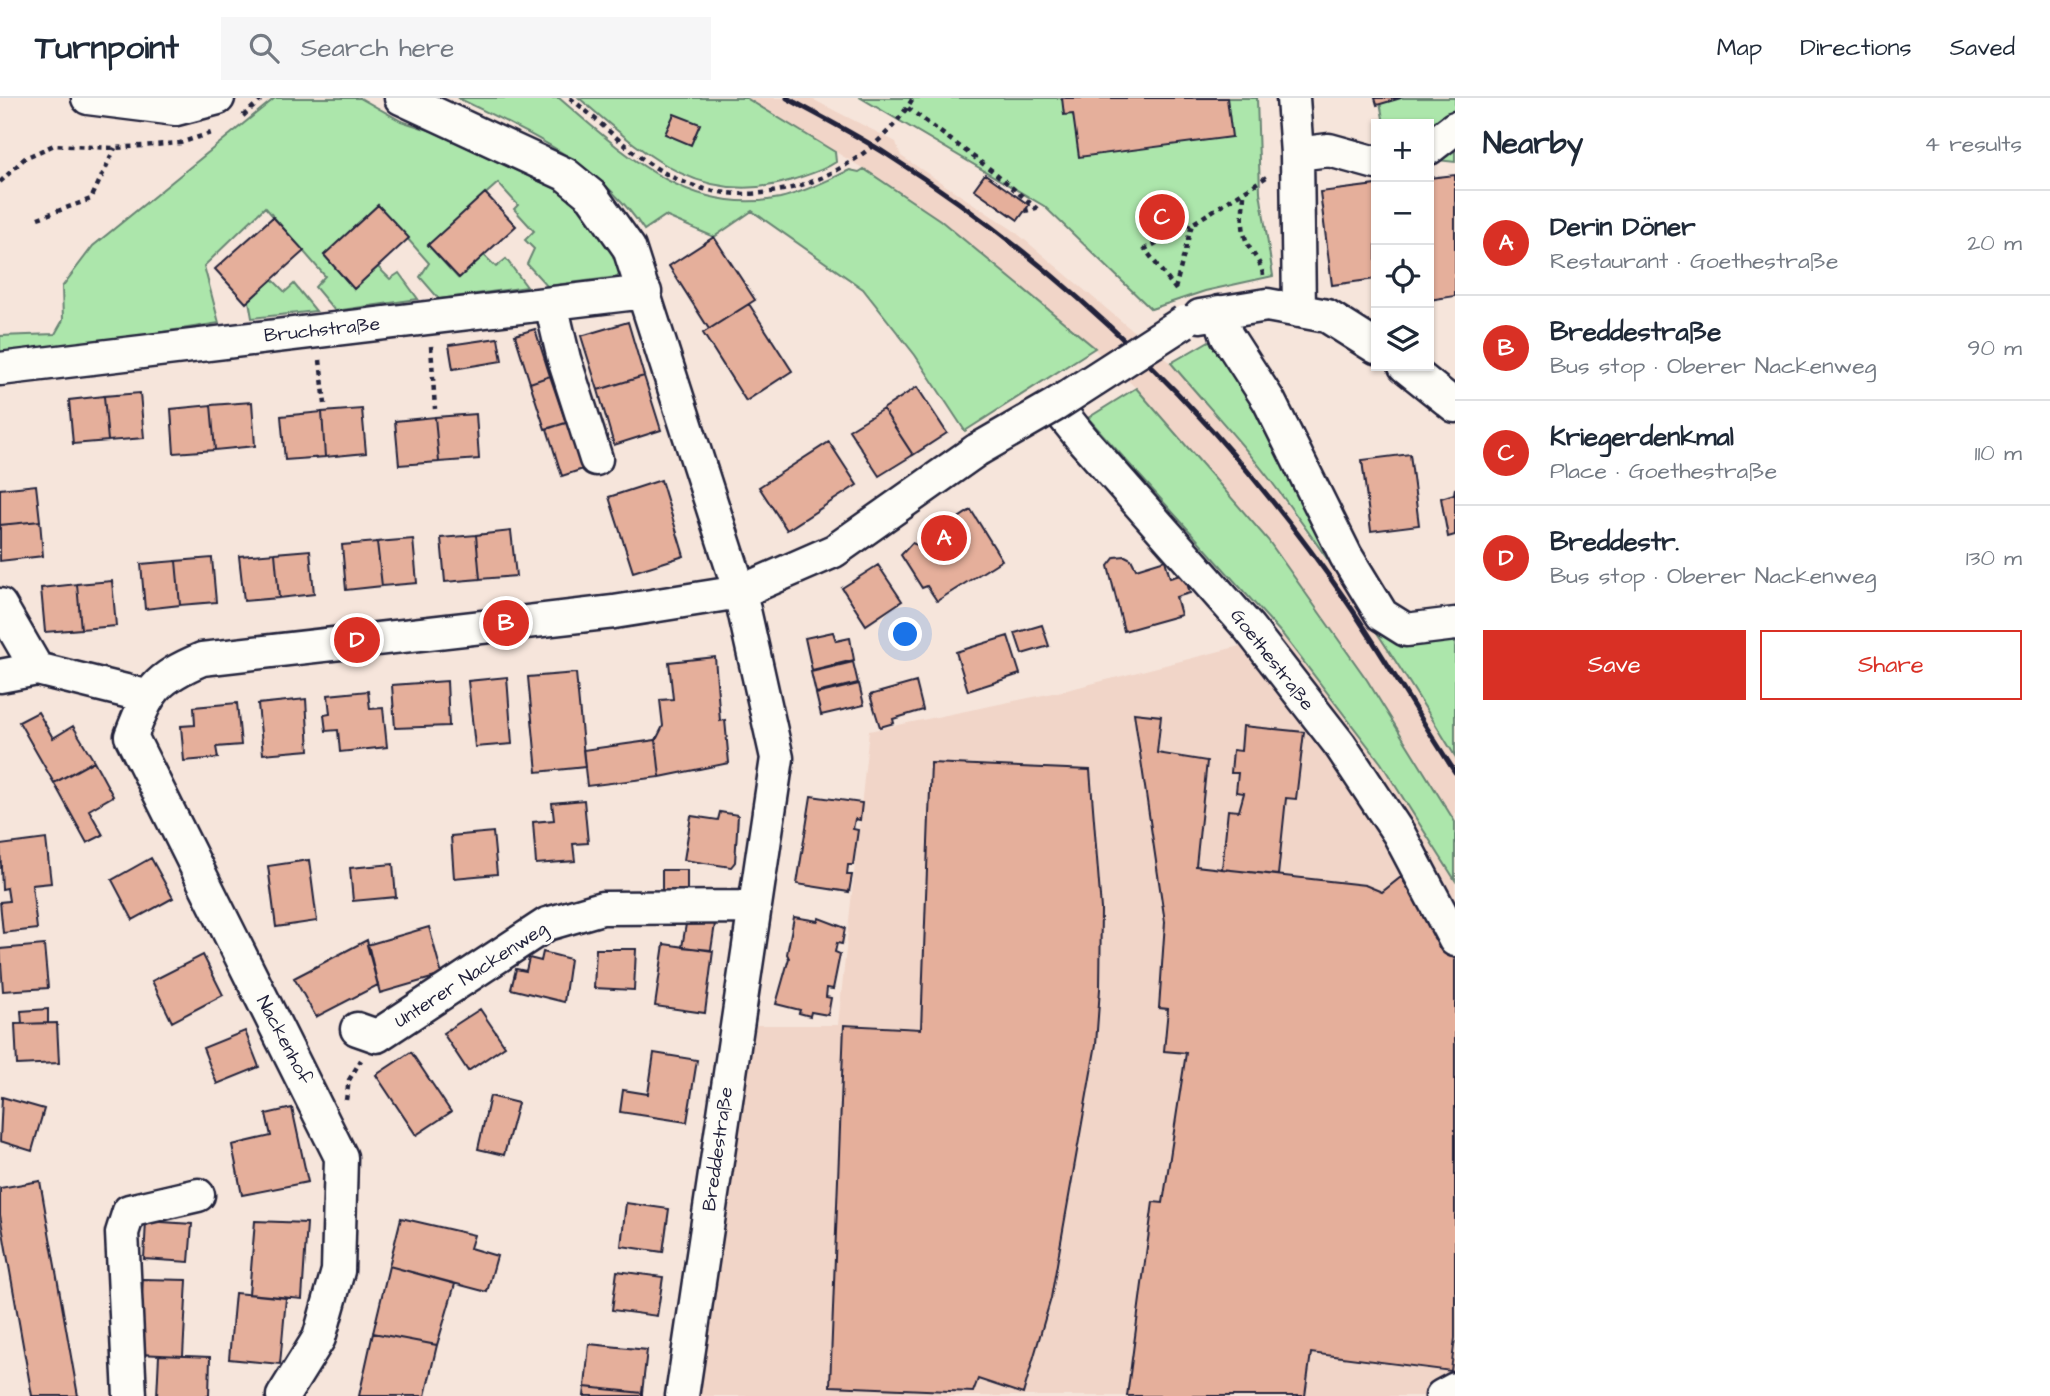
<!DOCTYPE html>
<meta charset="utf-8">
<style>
body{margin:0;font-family:"Architects Daughter",sans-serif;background:#f6f6f7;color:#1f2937}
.controls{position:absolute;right:21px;top:21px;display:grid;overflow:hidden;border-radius:0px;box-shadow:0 2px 5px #0004}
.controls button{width:63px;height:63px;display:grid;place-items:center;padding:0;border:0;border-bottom:2px solid #e0e1e3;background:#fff;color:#1f2937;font:35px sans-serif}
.you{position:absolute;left:906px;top:537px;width:24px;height:24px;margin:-18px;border:5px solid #fff;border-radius:50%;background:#1a73e8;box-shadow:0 0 0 10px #1a73e833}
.badge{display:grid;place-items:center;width:46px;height:46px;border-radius:50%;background:#d93025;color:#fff;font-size:23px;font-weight:700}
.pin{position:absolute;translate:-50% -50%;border:4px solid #fff;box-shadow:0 2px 7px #0006}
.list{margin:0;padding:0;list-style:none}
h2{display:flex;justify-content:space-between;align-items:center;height:91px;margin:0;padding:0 28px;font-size:30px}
h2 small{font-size:23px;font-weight:400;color:#747a83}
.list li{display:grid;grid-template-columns:46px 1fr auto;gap:21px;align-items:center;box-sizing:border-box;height:105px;padding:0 28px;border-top:2px solid #e0e1e3}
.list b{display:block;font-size:26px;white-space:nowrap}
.list p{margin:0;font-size:23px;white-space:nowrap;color:#747a83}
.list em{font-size:23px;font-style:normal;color:#747a83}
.actions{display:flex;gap:14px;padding:21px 28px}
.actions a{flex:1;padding:16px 0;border:2px solid #d93025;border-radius:0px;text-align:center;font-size:24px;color:#d93025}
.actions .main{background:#d93025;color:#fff}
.icon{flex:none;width:38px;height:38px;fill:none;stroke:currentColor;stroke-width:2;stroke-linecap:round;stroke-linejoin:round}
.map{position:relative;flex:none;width:1455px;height:1298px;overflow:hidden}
header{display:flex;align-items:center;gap:42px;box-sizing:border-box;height:98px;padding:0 35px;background:#fff;border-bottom:2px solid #e0e1e3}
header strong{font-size:33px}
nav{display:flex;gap:38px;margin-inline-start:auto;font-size:24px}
.search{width:490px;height:63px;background:#f6f6f7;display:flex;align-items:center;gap:18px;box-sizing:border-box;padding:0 24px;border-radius:0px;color:#747a83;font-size:26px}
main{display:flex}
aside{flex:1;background:#fff}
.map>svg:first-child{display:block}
</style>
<header>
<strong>Turnpoint</strong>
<div class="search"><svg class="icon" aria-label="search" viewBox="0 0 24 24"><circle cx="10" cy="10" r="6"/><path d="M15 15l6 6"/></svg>Search here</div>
<nav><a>Map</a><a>Directions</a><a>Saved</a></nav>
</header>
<main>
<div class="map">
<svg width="1455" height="1298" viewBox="0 0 1455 1298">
<rect width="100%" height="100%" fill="#f6e5db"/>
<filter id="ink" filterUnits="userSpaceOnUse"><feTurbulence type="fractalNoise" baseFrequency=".0143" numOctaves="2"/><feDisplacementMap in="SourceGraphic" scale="14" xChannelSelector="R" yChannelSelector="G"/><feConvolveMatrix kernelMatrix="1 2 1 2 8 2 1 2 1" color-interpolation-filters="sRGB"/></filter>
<g filter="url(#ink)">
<!-- built -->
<path fill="#f1d5c8" d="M746 0H810L896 44 901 58 1013 132 1171 265 1265 376 1398 564 1455 658V724L1367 582 1268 442 1136 290 1066 225 940 122 864 71Z
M1283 537 1381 665 1455 782V1298H698L754 927H838L869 633 1067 592Z"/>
<!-- green -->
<path fill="#ace6ab" stroke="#678473" stroke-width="2" d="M275 0H360L401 23 432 33 556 91C581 109 616 143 620 175L617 179 547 188 527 166 534 151 525 142 534 133 514 111 518 107 498 85 428 147 458 180 484 157 496 169 506 161 527 189 439 201 420 179 429 165 378 107 324 157 354 190 378 169 390 181 399 175 418 201 335 213 315 189 325 178 265 109 204 168 219 225 0 260V238L55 236 63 222 62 189 93 148Z
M458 0H559C623 55 689 119 780 100 805 94 828 82 850 72L859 74 864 71 940 122 1095 250 965 333 915 257 863 191 752 113 714 139 665 118 644 132C600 65 528 35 458 0Z
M579 0H746L835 54 836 64C823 73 807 77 792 82 701 111 643 55 579 0Z
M861 0H1257L1260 94 1273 178 1205 193 1151 211 1044 108Z
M1391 0H1455V64L1429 61V26H1384L1380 4Z
M272 181 285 194 294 186 316 213 252 220 249 203Z
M1209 243 1220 245 1372 517 1455 538V658C1397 563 1336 469 1268 379 1238 340 1203 303 1171 265Z
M1136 290 1268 442 1367 582 1455 724V782L1381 665 1283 537 1088 320Z"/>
<!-- building -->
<path fill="#e5af9b" stroke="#22223b" stroke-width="2" d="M1062 0H1227L1232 39 1079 59 1073 16 1064 17Z
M1375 0H1401L1377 7Z
M674 16 700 26 691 47 665 36Z
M985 76 1029 107 1018 122 974 91Z
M1455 77V198L1429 202V80Z
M1376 87V181L1332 187 1320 94Z
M485 95 516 128 459 180 428 147Z
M378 107 409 140 354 191 324 157Z
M273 119 304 153 246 205 215 171Z
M714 139 755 202 709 231 669 168Z
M749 206 792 273 746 303 703 235Z
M628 224 644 278 598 292 581 238Z
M535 231 550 278 530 285 515 237Z
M498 240 502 263 453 271 449 247Z
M550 278 566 325 545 331 530 285Z
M644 278 661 332 614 347 598 292Z
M917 289 947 335 913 357 883 311Z
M140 295 144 340 108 343 104 298Z
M104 298 108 343 73 346 69 302Z
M252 304 255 348 215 352 211 307Z
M211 307 215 352 174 355 171 311Z
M362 311 366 355 325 359 322 314Z
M883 311 913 357 879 378 849 332Z
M322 314 325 359 285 362 281 318Z
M476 316 479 361 439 364 435 319Z
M435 319 439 364 399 367 395 323Z
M568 324 583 371 562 378 547 331Z
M829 344 857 387 787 432 759 389Z
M1410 356 1419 427 1371 433 1362 362Z
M661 382 684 458 633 474 609 399Z
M36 387 40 423 0 427V391Z
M1455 390V437L1448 439 1441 400 1454 396Z
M971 412 1002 462 937 503 927 488 922 490 901 457 912 445 917 447Z
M40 423 43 458 0 463V427Z
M511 433 516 478 480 481 476 437Z
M476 437 480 481 445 484 441 440Z
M413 441 417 485 382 488 377 444Z
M377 444 382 488 346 492 342 447Z
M310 452 314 496 279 500 275 455Z
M275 455 279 500 244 503 239 458Z
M1125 458 1131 461 1136 471 1165 462 1170 480 1184 476 1190 495 1176 499 1181 517 1124 533 1108 468 1115 459Z
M212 460 216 504 180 507 176 463Z
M176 463 180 507 145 511 141 466Z
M878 467 902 503 866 527 842 490Z
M112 483 116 528 81 531 77 486Z
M77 486 81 531 45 534 41 490Z
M1042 527 1049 548 1022 556 1015 535Z
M833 534 836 543 850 540 854 562 812 572 805 540Z
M1008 538 1020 576 968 593 956 554Z
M715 559 720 623 725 622 729 665 660 679 656 642 663 628 660 602 673 601 669 564Z
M853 564 858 585 816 595 811 574Z
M576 575 585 669 537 674 528 579Z
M507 579 512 646 475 649 468 583Z
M447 583 449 628 395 630 392 587Z
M916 584 923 612 893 621 894 625 880 629 870 597Z
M859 586 864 607 821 617 816 596Z
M368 593 370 611 383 610 387 649 340 654 338 632 326 633 324 617 330 616 328 597Z
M306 601 309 652 263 656 258 606Z
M237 605 241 647 216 649 218 660 184 663 181 628 195 627 194 609Z
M38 614 53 640 73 628 94 663 54 685 19 624Z
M1134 615 1161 618 1157 655 1207 663 1196 768 1365 787 1382 794 1401 779 1414 800 1417 797 1455 862V1240L1451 1273 1311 1255 1305 1298H1127L1153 1104 1163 1105 1186 955 1164 953 1168 911 1159 910 1165 824Z
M1243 628 1304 634 1296 701 1286 700 1278 777 1222 771 1228 712 1239 713 1244 695 1236 694 1238 675H1231L1233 652 1241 653Z
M656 642 660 679 587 688 583 652Z
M94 663 113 698 89 712 103 737 87 745 54 685Z
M931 665 1090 672 1101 811 1100 891 1096 946 1051 1200 1023 1296 978 1281 973 1294 830 1288 844 927 921 931Z
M811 698 862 705 860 722 855 721 853 731 858 732 853 767H848L847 777H852L849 794 797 786Z
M584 702 588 745 573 746 575 763 536 766 533 724 554 722 552 705Z
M720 714 738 717 735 764 731 769 684 762 691 718 718 722Z
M493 734 497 776 454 780 451 738Z
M46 741 51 785 32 787 37 831 3 835 0 804 9 803 7 790 2 791 0 747Z
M151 760 173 800 133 822 112 782Z
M309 762 317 823 276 829 268 768Z
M393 766 396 799 353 803 350 770Z
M662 772H687V797L662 798Z
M794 819 818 823 819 820 845 830 842 846 837 845 835 854 840 856 833 891 827 890 826 899 831 900 828 917 811 914 810 918 799 915 800 912 776 906 789 860 787 856Z
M686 826H715L711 852 682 849Z
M429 829 442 877 380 895 367 847Z
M367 842 378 887 316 919 294 880Z
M664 846 713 853 705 915 655 908Z
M44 847 48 890 3 893 0 851Z
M596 851H636L634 892 594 890Z
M543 854 570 861 564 904 511 891 516 871 526 873 529 860 541 863Z
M203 857 223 897 172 924 152 883Z
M48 911V925L22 926 21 913Z
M480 911 505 948 468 973 443 935Z
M57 925 59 965 17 967 15 926Z
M245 933 259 969 217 986 203 950Z
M411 954 451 1014 416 1037 376 977Z
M654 955 697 962 687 1024 620 1014 623 992 648 996Z
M490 998 518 1005 504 1057 478 1051Z
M2 999 44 1011 32 1053 0 1043Z
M292 1010 308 1084 242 1097 232 1047 271 1038 266 1016Z
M40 1083 78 1298H32L0 1117V1090Z
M626 1105 669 1111 663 1154 621 1148Z
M401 1120 474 1137 470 1150 497 1158 487 1194 389 1168Z
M146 1123 192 1126 189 1164 144 1161Z
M255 1123 307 1125 302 1201 249 1196Z
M389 1168 455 1186 437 1247 373 1235Z
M617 1173 663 1179 657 1218 612 1212Z
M143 1181 187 1182 183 1258 138 1256Z
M235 1195 286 1200 280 1266 229 1261Z
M373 1235 437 1247 425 1298H359Z
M589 1246 647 1252 642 1295 585 1289Z
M159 1257 210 1259 209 1298H157Z
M585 1289 642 1295V1298H584Z"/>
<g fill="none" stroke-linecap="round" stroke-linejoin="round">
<defs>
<path id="minor" d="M88 0 176 11 218 0
M401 0 565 76 592 98 629 150 740 494 777 660 682 1298
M1293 0 1297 56 1299 213
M1429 50 1455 30
M1297 56 1329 52 1376 65
M551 206 564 261 596 361
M1219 214 1227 238 1269 303 1346 458 1382 517 1406 532 1455 526
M1200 218 1267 207 1327 218 1376 249
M1405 268 1455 308
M0 271 645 194
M1055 307 1083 342 1249 530 1340 647 1399 736 1455 842
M0 507 37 571
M0 578 37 571 146 598
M357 931 377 938 547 826 602 810 754 809
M130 1298 122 1135 129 1113 198 1097
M283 1298 319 1240 338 1173 341 1059 131 638C149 592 155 581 202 561L614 514 740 494 834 453 977 352
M1442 1298 1455 1291"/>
</defs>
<!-- minor casing -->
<use href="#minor" stroke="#22223b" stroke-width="37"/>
<!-- path -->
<path stroke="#22223b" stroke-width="4.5" stroke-dasharray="5 5" stroke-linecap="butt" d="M570 0C608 29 636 64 681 83 764 119 869 76 913 0
M908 10 994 74 1036 110 1025 113
M243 18 263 0
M0 84 25 60 54 47 115 50 180 45 214 34
M1244 97C1243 112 1241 128 1246 142 1251 156 1261 162 1263 177
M38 120 91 101 115 50
M1175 191 1192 126 1268 78
M1176 192 1145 151 1191 127
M431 248 435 311
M320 262 325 306
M346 1002 349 982 361 962"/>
<!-- minor -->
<use href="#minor" stroke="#fdfcf7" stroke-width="32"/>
<!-- rail -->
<path stroke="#22223b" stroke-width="5" d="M787 0C821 19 855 36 888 57 1069 172 1226 327 1347 504 1385 559 1418 618 1455 674"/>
<defs>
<path id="minor-bridge" d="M977 352 1055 307 1184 224"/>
</defs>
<!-- minor-bridge casing -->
<use href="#minor-bridge" stroke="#22223b" stroke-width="37" stroke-linecap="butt"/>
<!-- minor-bridge -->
<use href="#minor-bridge" stroke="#fdfcf7" stroke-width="32"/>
</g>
</g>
<g text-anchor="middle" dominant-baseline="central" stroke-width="6" stroke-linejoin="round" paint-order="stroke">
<!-- street labels -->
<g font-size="19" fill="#22223b" stroke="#fdfcf7">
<text transform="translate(322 232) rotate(-6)">Bruchstraße</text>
<text transform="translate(1272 562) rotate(52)">Goethestraße</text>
<text transform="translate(471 877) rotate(-33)">Unterer Nackenweg</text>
<text transform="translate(284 942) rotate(62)">Nackenhof</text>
<text transform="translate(718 1051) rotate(-82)">Breddestraße</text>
</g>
</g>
</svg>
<div class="controls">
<button>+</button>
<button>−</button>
<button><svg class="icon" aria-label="locate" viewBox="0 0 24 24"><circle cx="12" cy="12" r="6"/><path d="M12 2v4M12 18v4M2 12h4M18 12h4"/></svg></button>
<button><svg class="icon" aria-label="layers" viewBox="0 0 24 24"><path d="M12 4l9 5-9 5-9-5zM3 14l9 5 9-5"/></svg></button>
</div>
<div class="you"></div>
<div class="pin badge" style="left:944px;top:440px">A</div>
<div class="pin badge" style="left:506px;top:525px">B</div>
<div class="pin badge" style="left:1162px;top:119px">C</div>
<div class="pin badge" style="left:357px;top:542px">D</div>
</div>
<aside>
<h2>Nearby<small>4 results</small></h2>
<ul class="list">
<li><span class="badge">A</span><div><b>Derin Döner</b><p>Restaurant · Goethestraße</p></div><em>20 m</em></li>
<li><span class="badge">B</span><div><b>Breddestraße</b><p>Bus stop · Oberer Nackenweg</p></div><em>90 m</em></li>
<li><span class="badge">C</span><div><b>Kriegerdenkmal</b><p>Place · Goethestraße</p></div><em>110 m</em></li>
<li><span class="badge">D</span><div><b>Breddestr.</b><p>Bus stop · Oberer Nackenweg</p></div><em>130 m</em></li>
</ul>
<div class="actions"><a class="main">Save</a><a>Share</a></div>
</aside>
</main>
